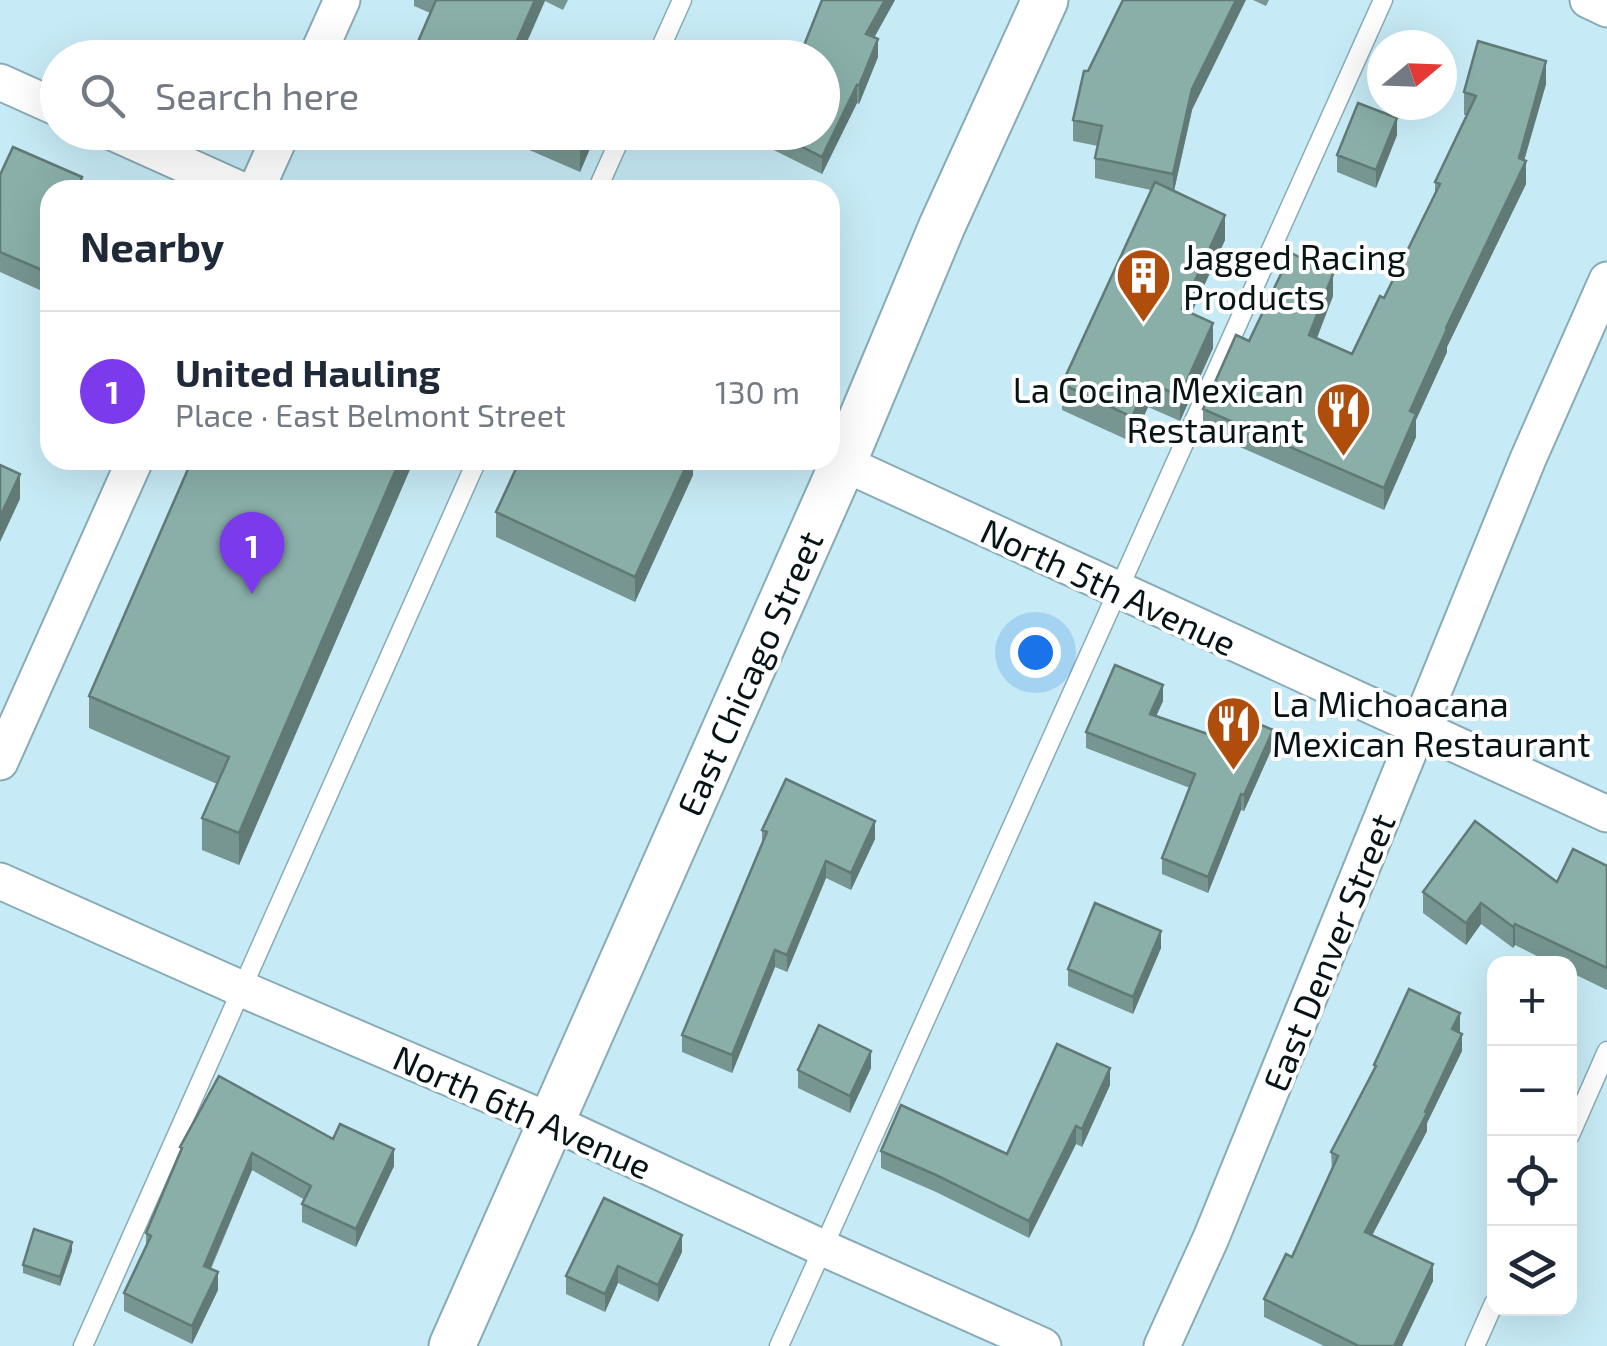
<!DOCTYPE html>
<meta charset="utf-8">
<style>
body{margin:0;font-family:"Exo 2",sans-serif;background:#f2f2f3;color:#1f2937}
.controls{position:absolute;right:30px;bottom:30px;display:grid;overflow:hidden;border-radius:20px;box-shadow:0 10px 40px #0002}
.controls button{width:90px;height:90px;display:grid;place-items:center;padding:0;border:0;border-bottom:2px solid #e0e1e3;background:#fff;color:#1f2937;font:50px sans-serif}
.compass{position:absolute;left:1367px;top:30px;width:90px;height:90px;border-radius:50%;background:#fff;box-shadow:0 10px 40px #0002;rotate:71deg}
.you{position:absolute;left:1035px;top:652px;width:35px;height:35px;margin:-25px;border:8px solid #fff;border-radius:50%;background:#1a73e8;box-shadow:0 0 0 15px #1a73e833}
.badge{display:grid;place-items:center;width:65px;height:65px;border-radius:50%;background:#7c3aed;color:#fff;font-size:32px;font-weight:700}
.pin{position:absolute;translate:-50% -82px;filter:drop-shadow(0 2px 5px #0008)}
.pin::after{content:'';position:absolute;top:52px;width:35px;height:30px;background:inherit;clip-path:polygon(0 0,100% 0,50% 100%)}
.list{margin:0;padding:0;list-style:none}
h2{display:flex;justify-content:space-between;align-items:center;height:130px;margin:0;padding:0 40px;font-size:42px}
h2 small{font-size:32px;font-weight:400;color:#747a83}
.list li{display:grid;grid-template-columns:65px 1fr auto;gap:30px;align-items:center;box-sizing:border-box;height:160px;padding:0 40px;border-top:2px solid #e0e1e3}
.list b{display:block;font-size:38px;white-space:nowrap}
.list p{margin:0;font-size:32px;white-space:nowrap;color:#747a83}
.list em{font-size:32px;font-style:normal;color:#747a83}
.icon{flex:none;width:55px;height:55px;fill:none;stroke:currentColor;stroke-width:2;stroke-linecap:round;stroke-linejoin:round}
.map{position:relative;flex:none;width:1607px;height:1346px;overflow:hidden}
.search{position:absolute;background:#fff;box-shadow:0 10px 40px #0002;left:40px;top:40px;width:800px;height:110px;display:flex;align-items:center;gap:25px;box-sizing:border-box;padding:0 35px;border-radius:55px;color:#747a83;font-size:38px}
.panel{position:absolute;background:#fff;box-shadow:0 10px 40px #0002;left:40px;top:180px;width:800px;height:290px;border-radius:30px}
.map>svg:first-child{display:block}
</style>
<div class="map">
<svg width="1607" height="1346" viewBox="0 0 1607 1346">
<rect width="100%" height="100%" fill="#c7ebf6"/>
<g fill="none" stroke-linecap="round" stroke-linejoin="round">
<defs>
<path id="service" d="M656 58 682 0
M597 190 623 132
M1570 1135 1607 1051
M83 1346 477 460
M779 1346 1383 0
M1475 1346 1494 1303"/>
<path id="minor" d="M1588 0 1607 9
M316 58 342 0
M0 82 58 108
M112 132 241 190
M256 190 282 132
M830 457 1607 814
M0 762 135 460
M0 881 242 989 550 1121 823 1248 1043 1346
M1162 1346 1211 1238 1528 459 1607 280"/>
<path id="tertiary" d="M452 1346 843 463 942 226 1045 0"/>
</defs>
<!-- service casing -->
<use href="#service" stroke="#89abb5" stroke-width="21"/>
<!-- minor casing -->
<use href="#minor" stroke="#89abb5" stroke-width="39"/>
<!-- tertiary casing -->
<use href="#tertiary" stroke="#89abb5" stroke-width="49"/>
<!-- service -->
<use href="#service" stroke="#fff" stroke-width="18"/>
<!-- minor -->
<use href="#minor" stroke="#fff" stroke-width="35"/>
<!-- tertiary -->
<use href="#tertiary" stroke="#fff" stroke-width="45"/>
</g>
<!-- wall -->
<path fill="#779691" d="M414 0H568L563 10 545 1 430 13 414 6Z
M895 0 874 38 878 57 859 104 857 103 822 174 737 132H822V58Z
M1253 0H1269L1266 6Z
M1546 84 1524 161 1526 184 1447 347V352L1416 420V437L1384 510 1203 431V409L1249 341 1333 296 1317 338 1352 354 1384 298 1435 194V182L1467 115H1464V92Z
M1192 110 1174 191 1225 240 1191 313 1213 348 1180 421 1148 407 1132 442 1062 410V384L1151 190 1095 178V158L1098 146 1073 141V120Z
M488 132H597L580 172Z
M1397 135 1376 188 1337 172V155Z
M0 175 82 190 42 291 0 272Z
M414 460 239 865 202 850V818L217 784 89 728V696Z
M693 460V475L635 602 496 537V512Z
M1163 701 1156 716 1219 738 1273 746 1244 811 1241 810 1208 893 1162 874V858L1190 788 1086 748V732Z
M762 830 875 839 851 890 826 878 787 972 775 967 732 1073 682 1052V1035L762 844Z
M1607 866V990L1570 972V964H1553L1515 945 1513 948 1481 924 1466 945 1423 913V892L1557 882Z
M1161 948 1133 1014 1068 986V969Z
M1460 1030 1462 1051 1427 1123V1131L1372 1235 1433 1281 1402 1346H1324L1264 1317V1299L1292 1257 1332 1170 1331 1152 1374 1072V1065Z
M871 1068 850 1113 798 1088V1070Z
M1110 1085 1082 1147 1076 1144 1029 1238 936 1192 881 1168V1151L1007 1154Z
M333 1139 394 1166 356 1247 302 1222V1204L305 1200 252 1170 211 1269 218 1290 192 1344 124 1311V1293L146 1247V1233L180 1152V1147Z
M72 1251 60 1286 23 1273V1265Z
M682 1252 658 1302 618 1283 605 1312 566 1294V1276Z"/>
<!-- shaded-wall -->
<path fill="#617a76" d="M535 0H545V1L520 58 513 50Z
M885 0H895L866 52V34Z
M1236 0H1246L1192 110 1173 195V174L1192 89Z
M878 39V57L859 104V86Z
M1546 61V84L1521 171 1526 161V184L1447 347V352L1416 420V437L1384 510V488L1410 411 1519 158Z
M857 85V103L822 174V157Z
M1397 118V135L1376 188V170Z
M586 132H597L580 172V148Z
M1225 215V240L1182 334V309Z
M50 252V272L42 291V270Z
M1333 274V296L1309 358V335Z
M1213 323V348L1180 421V396Z
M1148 382V407L1132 442V417Z
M400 460H414L239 865V833Z
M689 460H693V475L635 602V577Z
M20 474V499L0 542V517Z
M1163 685V701L1150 730V714Z
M1273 730V746L1244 811V795Z
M1241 794V810L1208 893V877Z
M875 821V839L851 890V873Z
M826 861V878L787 972V955Z
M1481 903V924L1466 945V923Z
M1515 924V945L1513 948V927Z
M1161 931V948L1133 1014V997Z
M775 950V967L732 1073V1055Z
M1460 1013V1030L1452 1047V1029Z
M1462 1034V1051L1427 1123V1131L1365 1249V1232Z
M871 1051V1068L850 1113V1096Z
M1110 1068V1085L1082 1147V1129Z
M1076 1126V1144L1029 1238V1221Z
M394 1149V1166L356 1247V1229Z
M252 1153V1170L204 1283V1266Z
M682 1235V1252L658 1302V1285Z
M72 1242V1251L60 1286V1277Z
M1433 1264V1281L1402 1346H1394Z
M618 1266V1283L605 1312V1294Z
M218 1272V1290L192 1344V1326Z"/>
<!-- building -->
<path fill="#8aafa9" stroke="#617a76" stroke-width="2.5" d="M436 0H535L513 50 530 58H411Z
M822 0H885L866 34 878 39 859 86 857 85 822 157 773 132H822V58H799Z
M1123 0H1236L1192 89 1173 174 1095 158 1102 126 1073 120 1084 71H1088Z
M1478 41 1546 61 1519 158 1526 161 1446 328 1447 329 1410 411 1416 414 1384 488 1203 409 1236 335 1249 341 1291 253 1333 274 1309 335 1352 354 1380 296 1384 298 1440 184 1435 182 1476 96 1464 92Z
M1358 103 1397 118 1376 170 1337 155Z
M543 132H586L580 148Z
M13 147 82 177 77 190H50V252L42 270 0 252V175Z
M1155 182 1225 215 1182 309 1213 323 1180 396 1148 382 1132 417 1062 384Z
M192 460H400L239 833 202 818 229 757 89 696Z
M520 460H689L635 577 496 512Z
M0 465 20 474 0 517Z
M1115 665 1163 685 1150 714 1219 738 1229 711 1273 730 1244 795 1241 794 1208 877 1162 858 1195 774 1086 732Z
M786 779 875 821 851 873 826 861 787 955 775 950 732 1055 682 1035 767 832 762 830Z
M1475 821 1557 882 1573 849 1607 866V968L1515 924 1513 927 1481 903 1466 923 1423 892Z
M1095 903 1161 931 1133 997 1068 969Z
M1409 989 1460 1013 1452 1029 1462 1034 1425 1112 1427 1113 1365 1232 1433 1264 1394 1346H1359L1264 1299 1286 1254 1292 1257 1338 1156 1331 1152 1376 1066 1374 1065Z
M819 1025 871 1051 850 1096 798 1070Z
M1057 1044 1110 1068 1082 1129 1076 1126 1029 1221 936 1175 881 1151 901 1105 1007 1154Z
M219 1076 333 1139 340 1124 394 1149 356 1229 302 1204 311 1186 252 1153 204 1266 218 1272 192 1326 124 1293 151 1236 146 1233 182 1148 180 1147Z
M604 1198 682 1235 658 1285 618 1266 605 1294 566 1276Z
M34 1229 72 1242 60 1277 23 1265Z"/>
<!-- icons -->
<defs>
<symbol id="building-pin" viewBox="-11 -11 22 30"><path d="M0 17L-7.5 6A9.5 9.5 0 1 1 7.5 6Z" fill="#af4e0c" stroke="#fff"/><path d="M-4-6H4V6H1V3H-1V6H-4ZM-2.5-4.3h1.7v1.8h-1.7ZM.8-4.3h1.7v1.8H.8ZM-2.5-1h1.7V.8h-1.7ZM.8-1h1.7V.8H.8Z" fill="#fff"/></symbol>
<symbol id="restaurant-pin" viewBox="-11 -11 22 30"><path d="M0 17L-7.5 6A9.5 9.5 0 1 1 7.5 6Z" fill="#af4e0c" stroke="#fff"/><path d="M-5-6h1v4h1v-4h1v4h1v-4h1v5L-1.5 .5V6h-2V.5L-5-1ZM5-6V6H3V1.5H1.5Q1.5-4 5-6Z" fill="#fff"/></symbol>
</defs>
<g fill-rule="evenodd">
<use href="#building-pin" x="1112" y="244" width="63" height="86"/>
<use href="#restaurant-pin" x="1312" y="378" width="63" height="86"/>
<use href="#restaurant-pin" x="1202" y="692" width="63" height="86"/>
</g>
<g text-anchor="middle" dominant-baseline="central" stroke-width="8" stroke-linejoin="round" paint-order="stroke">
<!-- poi labels -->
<g font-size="35" fill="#071417" stroke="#fff" text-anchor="start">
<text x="1183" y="256">Jagged Racing<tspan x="1183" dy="40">Products</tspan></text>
<text x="1304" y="389" text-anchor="end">La Cocina Mexican<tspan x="1304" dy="40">Restaurant</tspan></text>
<text x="1272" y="703">La Michoacana<tspan x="1272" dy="40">Mexican Restaurant</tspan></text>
</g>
<!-- street labels -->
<g font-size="35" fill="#071417" stroke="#fff">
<text transform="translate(1109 586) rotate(25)">North 5th Avenue</text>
<text transform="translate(749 673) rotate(-66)">East Chicago Street</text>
<text transform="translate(1328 952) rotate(-68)">East Denver Street</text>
<text transform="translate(523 1111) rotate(24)">North 6th Avenue</text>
</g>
</g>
</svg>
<div class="controls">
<button>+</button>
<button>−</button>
<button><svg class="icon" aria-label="locate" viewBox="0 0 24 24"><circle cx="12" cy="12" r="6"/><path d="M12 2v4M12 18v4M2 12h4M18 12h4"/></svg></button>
<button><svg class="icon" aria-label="layers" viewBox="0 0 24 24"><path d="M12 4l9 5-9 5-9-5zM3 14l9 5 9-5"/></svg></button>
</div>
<svg class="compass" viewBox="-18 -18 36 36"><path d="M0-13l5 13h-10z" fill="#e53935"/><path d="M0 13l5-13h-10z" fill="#747a83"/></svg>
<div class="you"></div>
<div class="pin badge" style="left:252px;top:594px">1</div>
<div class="search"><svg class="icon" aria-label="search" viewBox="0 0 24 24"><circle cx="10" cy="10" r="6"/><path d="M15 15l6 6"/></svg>Search here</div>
<section class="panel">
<h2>Nearby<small></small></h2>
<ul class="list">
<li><span class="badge">1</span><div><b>United Hauling</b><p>Place · East Belmont Street</p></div><em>130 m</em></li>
</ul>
</section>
</div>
